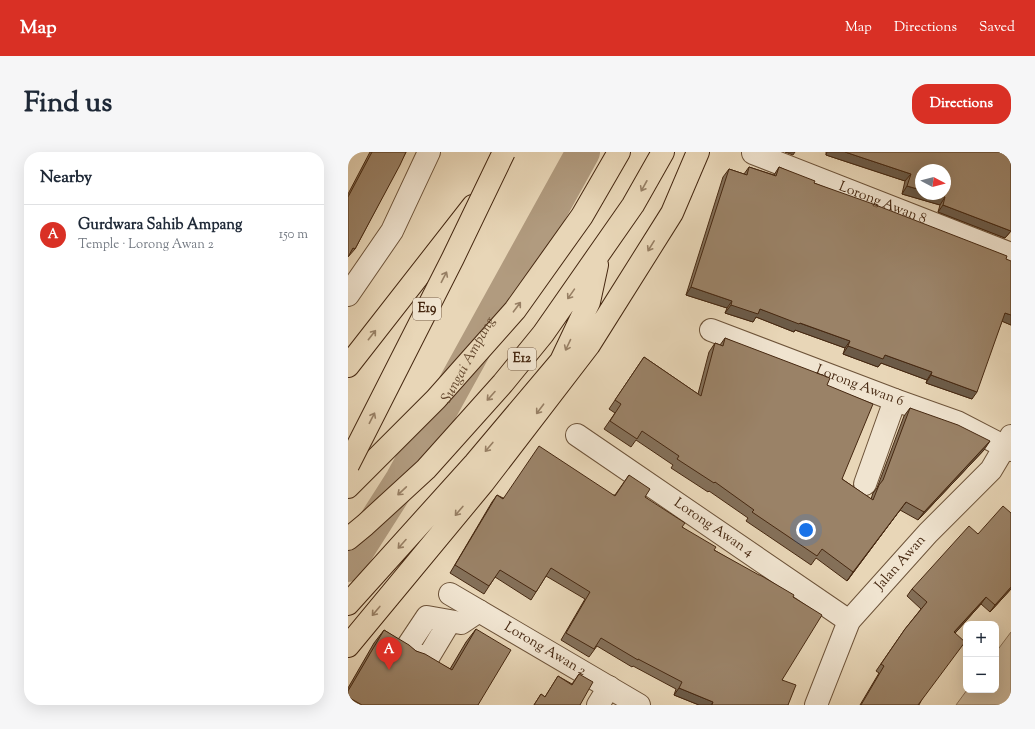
<!DOCTYPE html>
<meta charset="utf-8">
<style>
body{margin:0;font-family:"Sorts Mill Goudy",serif;background:#f6f6f7;color:#1f2937}
.controls{position:absolute;right:12px;bottom:12px;display:grid;overflow:hidden;border-radius:8px;box-shadow:0 4px 16px #0002}
.controls button{width:36px;height:36px;display:grid;place-items:center;padding:0;border:0;border-bottom:1px solid #e0e1e3;background:#fff;color:#1f2937;font:20px sans-serif}
.compass{position:absolute;left:567px;top:12px;width:36px;height:36px;border-radius:50%;background:#fff;box-shadow:0 4px 16px #0002;rotate:97deg}
.you{position:absolute;left:458px;top:378px;width:14px;height:14px;margin:-10px;border:3px solid #fff;border-radius:50%;background:#1a73e8;box-shadow:0 0 0 6px #1a73e833}
.badge{display:grid;place-items:center;width:26px;height:26px;border-radius:50%;background:#d93025;color:#fff;font-size:13px;font-weight:700}
.pin{position:absolute;translate:-50% -33px;filter:drop-shadow(0 1px 2px #0008)}
.pin::after{content:'';position:absolute;top:21px;width:14px;height:12px;background:inherit;clip-path:polygon(0 0,100% 0,50% 100%)}
.list{margin:0;padding:0;list-style:none}
h2{display:flex;justify-content:space-between;align-items:center;height:52px;margin:0;padding:0 16px;font-size:17px}
h2 small{font-size:13px;font-weight:400;color:#747a83}
.list li{display:grid;grid-template-columns:26px 1fr auto;gap:12px;align-items:center;box-sizing:border-box;height:60px;padding:0 16px;border-top:1px solid #e0e1e3}
.list b{display:block;font-size:15px;white-space:nowrap}
.list p{margin:0;font-size:13px;white-space:nowrap;color:#747a83}
.list em{font-size:13px;font-style:normal;color:#747a83}
.map{position:relative;flex:none;width:663px;height:553px;overflow:hidden;border-radius:16px}
header{display:flex;align-items:center;gap:24px;box-sizing:border-box;height:56px;padding:0 20px;background:#d93025;color:#fff}
header strong{font-size:19px}
nav{display:flex;gap:22px;margin-inline-start:auto;font-size:14px}
.intro{display:flex;align-items:center;justify-content:space-between;box-sizing:border-box;height:96px;padding:0 24px}
h1{margin:0;font-size:28px}
.button{padding:10px 18px;border-radius:16px;background:#d93025;color:#fff;font-size:14px;font-weight:700}
main{display:flex;gap:24px;padding:0 24px}
aside{flex:1;background:#fff;border-radius:16px;box-shadow:0 4px 16px #0002}
.map>svg:first-child{display:block}
</style>
<header>
<strong>Map</strong>
<nav><a>Map</a><a>Directions</a><a>Saved</a></nav>
</header>
<div class="intro"><h1>Find us</h1><a class="button">Directions</a></div>
<main>
<aside>
<h2>Nearby<small></small></h2>
<ul class="list">
<li><span class="badge">A</span><div><b>Gurdwara Sahib Ampang</b><p>Temple · Lorong Awan 2</p></div><em>150 m</em></li>
</ul>
</aside>
<div class="map">
<svg width="663" height="553" viewBox="0 0 663 553">
<rect width="100%" height="100%" fill="#e8d6b7"/>
<filter id="stains"><feTurbulence type="fractalNoise" baseFrequency=".005" numOctaves="4"/><feColorMatrix values="0 0 0 0 .2 0 0 0 0 .09 0 0 0 0 .02 0 0 0 .5 -.17"/></filter>
<radialGradient id="worn" r=".72"><stop offset=".6" stop-color="#630" stop-opacity="0"/><stop offset="1" stop-color="#630" stop-opacity=".3"/></radialGradient>
<!-- green -->
<path fill="#ccb89b" stroke="#897056" d="M663 480V553H608L619 538H648V500Z"/>
<g fill="none" stroke-linecap="round" stroke-linejoin="round">
<!-- river -->
<path stroke="#b19b7f" stroke-width="34" id="s1" d="M0 413 54 328 235 0"/>
<defs>
<g id="minor">
<path id="s2" d="M405 1 663 102"/>
<path d="M0 143 44 79 81 0"/>
<path id="s3" d="M363 178 547 248 609 270 663 298"/>
<path id="s4" d="M229 283 501 469"/>
<path d="M517 332 547 248"/>
<path id="s5" d="M102 442 291 553"/>
<path d="M102 469 81 504C72 505 63 503 59 495L79 465 113 471 131 459"/>
<path d="M250 553 261 535"/>
<path id="s6" d="M468 553 501 469 580 381 643 318 663 284"/>
</g>
<path id="highway" d="M0 214 125 54
M0 335 88 247 167 158 234 64 271 0
M0 387 17 373 78 317 155 231 195 182 285 53 315 0
M0 452 127 311 213 209 241 150 249 113
M0 494 135 331 241 193 324 61 350 0"/>
</defs>
<!-- minor casing -->
<use href="#minor" stroke="#6e543a" stroke-width="24"/>
<!-- highway casing -->
<use href="#highway" stroke="#462811" stroke-width="24"/>
<!-- minor -->
<use href="#minor" stroke="#f0e4d0" stroke-width="22"/>
<!-- highway -->
<use href="#highway" stroke="#e8d6b7" stroke-width="22"/>
<defs>
<path id="highway-bridge" d="M0 313 105 106 156 0"/>
</defs>
<!-- highway-bridge casing -->
<use href="#highway-bridge" stroke="#462811" stroke-width="24" stroke-linecap="butt"/>
<!-- highway-bridge -->
<use href="#highway-bridge" stroke="#e8d6b7" stroke-width="22"/>
</g>
<!-- wall -->
<path fill="#847059" stroke="#462811" d="M22 0H58L7 97 0 105V42Z
M478 0H663V79L657 86 590 60 592 53 554 42 557 29 478 3Z
M401 15 426 23 431 15 466 31 658 107 663 173 654 169 624 247 578 231 579 228 533 211 530 215 495 202 497 196 447 178 446 180 408 165 405 170 377 161 379 156 338 143 375 25 381 17 396 22Z
M377 186 479 233 494 327 523 347 525 341 529 336 556 264 562 256 636 298 570 368 552 358 499 429 468 406 463 413 435 394 398 369 400 366 361 339 360 340 323 316 325 313 288 288 283 295 256 277 267 261 261 257 296 205 350 242 361 200 367 191 372 193Z
M281 323 297 345 334 375 366 398 445 445 434 528 440 553H351L326 543 328 537 285 514 284 515 249 494 241 505 213 488 237 447 198 424 183 448 147 425 136 442 102 421 144 350 149 343 155 346 267 343Z
M564 437H663L642 460 633 452 607 481 571 553H512L531 521 528 519 557 477 573 457 559 444Z
M128 477 130 553H0V536L26 491 36 478 68 499 102 517 118 490Z
M231 522 232 553H186L193 542 197 545 210 524 224 532Z"/>
<!-- shaded-wall -->
<path fill="#6c5b48" stroke="#462811" d="M437 0H447L445 3Z
M479 0H497L563 22 557 29 478 3Z
M559 34 573 38V42H586L597 45 592 53 554 42Z
M595 53 663 79 657 86 590 60Z
M343 135 384 149 379 156 338 143Z
M383 153 412 157 502 189 497 196 447 178 446 180 408 165 405 170 377 161Z
M657 161 663 163V173L651 168Z
M500 194 537 203 584 220 579 228 533 211 530 215 495 202Z
M583 223 629 240 624 247 578 231Z
M642 289 636 298 570 368 576 360Z
M558 350 552 358 499 429 505 420Z
M663 435V437L642 460 647 453Z
M638 445 633 452 601 488 606 480Z
M331 536 365 550 363 553H351L326 543Z"/>
<!-- building -->
<path fill="#9a8267" stroke="#462811" d="M24 0H58L52 13 7 97 5 96 0 105V45Z
M497 0H663V79L595 53 597 45 586 42H597V18H573V38L559 34 563 22Z
M401 15 428 24 431 15 467 29 466 31 525 52 659 104 658 107 663 109V163L657 161 629 240 583 223 584 220 537 203 535 207 500 194 502 189 452 171 451 172 412 157 410 162 383 153 384 149 343 135 381 17 399 23Z
M377 186 482 226 479 233 525 252 494 327 525 348 531 333 535 328 562 256 610 273 642 289 576 360 558 350 505 420 474 397 469 404 441 385 404 360 406 358 367 330 366 331 329 307 331 304 294 279 289 287 262 269 273 252 267 248 296 205 353 244 367 191 375 194Z
M191 294 267 344 281 323 302 337 297 345 337 371 334 375 368 395 366 398 411 423H412L446 443 445 445 474 463 434 528 448 533 440 553H364L365 550 331 536 334 530 290 507V508L253 486 246 497 218 481 242 440 203 416 188 440 152 418 141 434 107 413 149 343 155 347Z
M655 354 663 361V435L647 453 638 445 606 480 617 490 570 553H513L536 514 533 512 557 477 579 450 564 437 621 374 630 382Z
M128 477 163 498 130 553H14L0 545V539L36 478 61 493 68 499 77 502 104 518Z
M231 522 245 530 232 553H186L193 542 197 545 210 524 224 533Z"/>
<!-- one-way arrows -->
<defs><path id="oneway-shaft" d="M-6 0H5M1.5-3L5.5 0L1.5 3" fill="none" stroke-width="1.6" stroke-linecap="round" stroke-linejoin="round"/></defs>
<g stroke="#977f64">
<use href="#oneway-shaft" transform="translate(296 34) rotate(119)"/>
<use href="#oneway-shaft" transform="translate(303 94) rotate(122)"/>
<use href="#oneway-shaft" transform="translate(96 125) rotate(-63)"/>
<use href="#oneway-shaft" transform="translate(223 142) rotate(125)"/>
<use href="#oneway-shaft" transform="translate(169 155) rotate(-53)"/>
<use href="#oneway-shaft" transform="translate(24 183) rotate(-52)"/>
<use href="#oneway-shaft" transform="translate(220 193) rotate(115)"/>
<use href="#oneway-shaft" transform="translate(143 244) rotate(132)"/>
<use href="#oneway-shaft" transform="translate(192 257) rotate(127)"/>
<use href="#oneway-shaft" transform="translate(24 266) rotate(-63)"/>
<use href="#oneway-shaft" transform="translate(141 295) rotate(130)"/>
<use href="#oneway-shaft" transform="translate(54 339) rotate(137)"/>
<use href="#oneway-shaft" transform="translate(111 359) rotate(130)"/>
<use href="#oneway-shaft" transform="translate(54 392) rotate(132)"/>
<use href="#oneway-shaft" transform="translate(28 459) rotate(130)"/>
</g>
<g text-anchor="middle" dominant-baseline="central" stroke-width="3" stroke-linejoin="round" paint-order="stroke">
<!-- shield labels -->
<g fill="#f0e4d0" stroke="#79604a" stroke-width="1">
<rect x="65" y="146" width="28" height="22" rx="3"/>
<rect x="160" y="196" width="28" height="22" rx="3"/>
</g>
<g font-size="13" font-weight="bold" fill="#462811">
<text x="79" y="157">E19</text>
<text x="174" y="207">E12</text>
</g>
<!-- street labels -->
<g font-size="14" fill="#462811" stroke="#f0e4d0">
<text stroke="none"><textPath href="#s2" startOffset="139">Lorong Awan 8</textPath></text>
<text stroke="none"><textPath href="#s3" startOffset="159">Lorong Awan 6</textPath></text>
<text stroke="none"><textPath href="#s4" startOffset="165">Lorong Awan 4</textPath></text>
<text stroke="none"><textPath href="#s6" startOffset="168">Jalan Awan</textPath></text>
<text stroke="none"><textPath href="#s5" startOffset="110">Lorong Awan 2</textPath></text>
</g>
<!-- water labels -->
<g font-size="15" font-style="italic" fill="#61452c" stroke="#f0e4d0">
<text stroke="none"><textPath href="#s1" startOffset="238">Sungai Ampang</textPath></text>
</g>
</g>
<rect width="100%" height="100%" filter="url(#stains)"/>
<rect width="100%" height="100%" fill="url(#worn)"/>
</svg>
<div class="controls">
<button>+</button>
<button>−</button>
</div>
<svg class="compass" viewBox="-18 -18 36 36"><path d="M0-13l5 13h-10z" fill="#e53935"/><path d="M0 13l5-13h-10z" fill="#747a83"/></svg>
<div class="you"></div>
<div class="pin badge" style="left:41px;top:518px">A</div>
</div>
</main>
